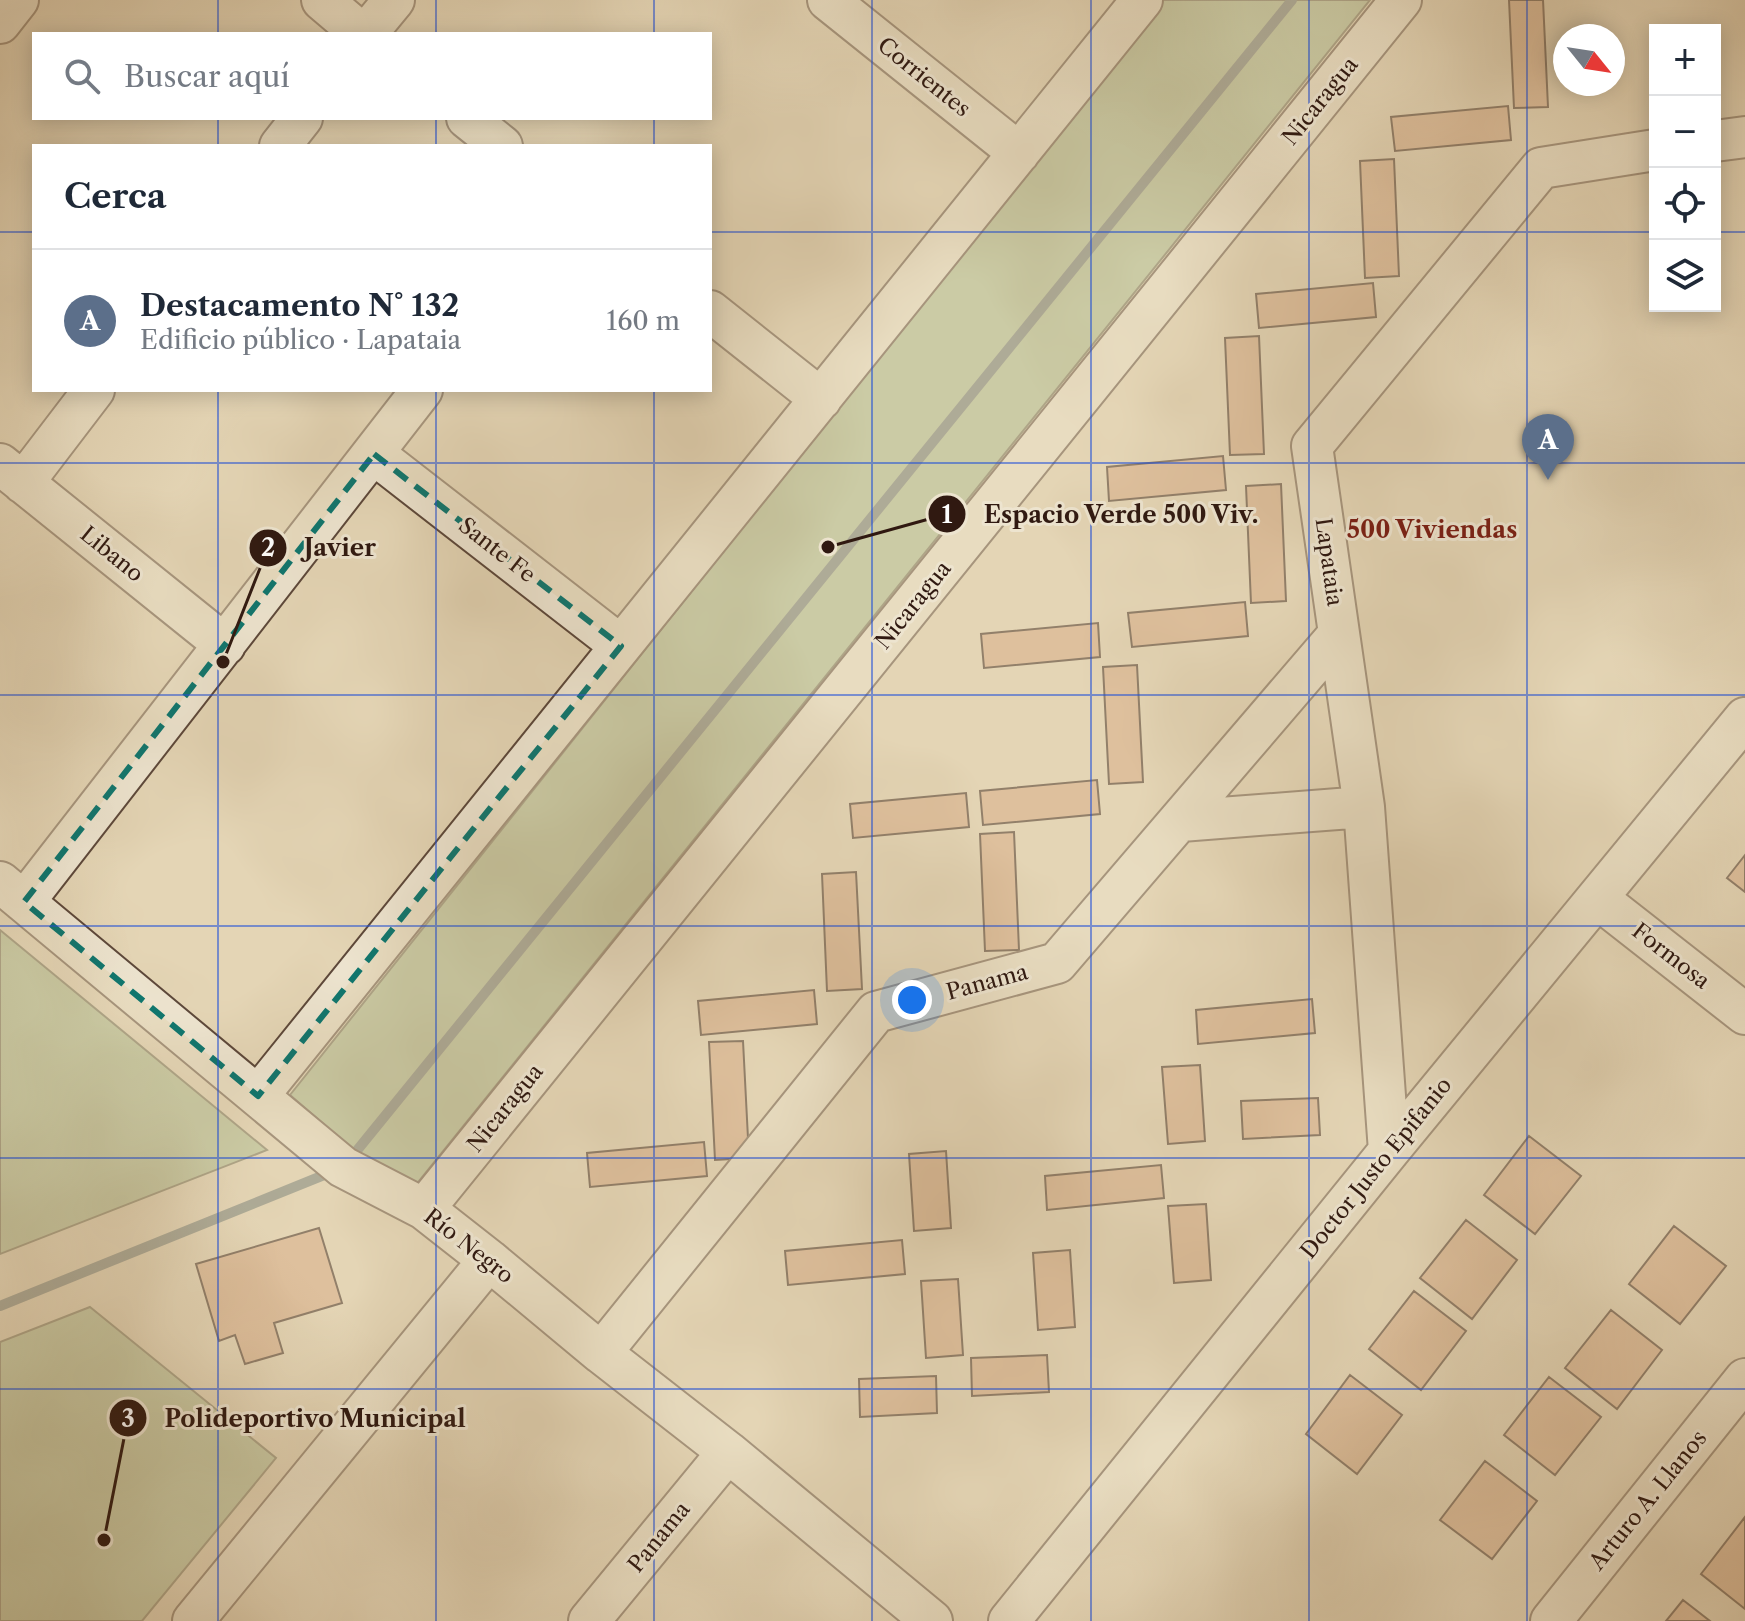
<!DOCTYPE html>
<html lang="es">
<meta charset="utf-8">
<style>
body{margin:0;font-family:"Libre Caslon Text",serif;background:#f6f6f7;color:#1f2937}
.controls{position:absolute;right:24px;top:24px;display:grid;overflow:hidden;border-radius:0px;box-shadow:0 4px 20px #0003}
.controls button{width:72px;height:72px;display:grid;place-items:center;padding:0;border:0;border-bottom:2px solid #e0e1e3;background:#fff;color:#1f2937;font:40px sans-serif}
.compass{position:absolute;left:1553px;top:24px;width:72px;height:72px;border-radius:50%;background:#fff;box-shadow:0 4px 20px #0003;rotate:120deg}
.you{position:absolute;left:912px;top:1000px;width:28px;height:28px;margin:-20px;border:6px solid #fff;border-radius:50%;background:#1a73e8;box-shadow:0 0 0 12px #1a73e833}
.badge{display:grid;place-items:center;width:52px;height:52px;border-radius:50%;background:#8f2418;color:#fff;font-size:26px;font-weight:700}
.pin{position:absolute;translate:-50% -66px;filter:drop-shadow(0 2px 4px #0008)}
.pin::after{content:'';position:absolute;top:42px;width:28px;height:24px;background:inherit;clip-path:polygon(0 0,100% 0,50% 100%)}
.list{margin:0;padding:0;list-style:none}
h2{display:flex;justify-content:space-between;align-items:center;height:104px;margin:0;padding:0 32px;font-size:34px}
h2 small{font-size:26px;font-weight:400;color:#747a83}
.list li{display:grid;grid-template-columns:52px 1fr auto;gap:24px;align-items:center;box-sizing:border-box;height:144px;padding:0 32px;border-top:2px solid #e0e1e3}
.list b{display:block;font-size:30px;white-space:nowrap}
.list p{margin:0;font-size:26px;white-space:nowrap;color:#747a83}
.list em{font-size:26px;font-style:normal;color:#747a83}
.icon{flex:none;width:44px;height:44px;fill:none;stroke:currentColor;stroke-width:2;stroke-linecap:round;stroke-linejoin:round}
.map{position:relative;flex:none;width:1745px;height:1621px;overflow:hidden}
.search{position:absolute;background:#fff;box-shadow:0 4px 20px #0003;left:32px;top:32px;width:680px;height:88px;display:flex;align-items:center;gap:20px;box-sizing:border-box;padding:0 28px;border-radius:0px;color:#747a83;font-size:30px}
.panel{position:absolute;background:#fff;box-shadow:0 4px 20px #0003;left:32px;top:144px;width:680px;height:248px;border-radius:0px}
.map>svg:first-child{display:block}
</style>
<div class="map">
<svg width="1745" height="1621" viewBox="0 0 1745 1621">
<rect width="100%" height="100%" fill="#e4d5b5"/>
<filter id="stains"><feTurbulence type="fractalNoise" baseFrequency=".0025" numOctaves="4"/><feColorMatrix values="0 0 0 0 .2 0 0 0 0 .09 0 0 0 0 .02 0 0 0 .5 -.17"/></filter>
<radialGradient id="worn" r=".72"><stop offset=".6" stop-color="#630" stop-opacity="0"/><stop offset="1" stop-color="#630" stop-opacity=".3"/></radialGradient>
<!-- green -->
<path fill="#aebe92" stroke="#6f6c52" stroke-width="2" d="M1163 0H1370L407 1196 290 1095Z
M0 930 267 1150 0 1254Z
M90 1307 276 1458 142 1621H0V1342Z"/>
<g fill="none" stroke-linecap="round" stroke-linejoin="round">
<!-- stream -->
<path stroke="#6e7873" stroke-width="10" d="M350 1159 1292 0
M0 1306 334 1171"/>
</g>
<!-- building -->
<path fill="#d8a781" stroke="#301911" stroke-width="2" d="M1509 0H1543L1548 107 1514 108Z
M1508 106 1511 140 1395 151 1391 117Z
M1394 159 1399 276 1365 278 1360 161Z
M1373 283 1376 317 1259 328 1256 294Z
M1259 336 1264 454 1230 455 1225 338Z
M1223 456 1226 490 1109 501 1107 467Z
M1281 484 1286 601 1251 603 1246 486Z
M1245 602 1248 636 1132 647 1128 613Z
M1098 623 1100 657 984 668 981 634Z
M1137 665 1143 782 1109 784 1103 667Z
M1097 780 1100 814 983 825 980 791Z
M966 793 969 827 853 838 850 804Z
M1014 832 1019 950 985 951 980 834Z
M1745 855V892L1727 878Z
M856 872 862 989 827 991 822 874Z
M814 990 817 1024 701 1035 698 1001Z
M1312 999 1315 1033 1198 1044 1196 1010Z
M743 1041 749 1158 715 1160 709 1042Z
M1200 1065 1205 1141 1168 1144 1162 1067Z
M1318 1098 1320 1135 1243 1139 1241 1101Z
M1529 1136 1581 1176 1535 1234 1484 1195Z
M704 1142 707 1176 590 1187 587 1153Z
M946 1151 951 1228 914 1231 909 1154Z
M1161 1165 1164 1198 1047 1210 1045 1176Z
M1206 1204 1211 1280 1174 1283 1168 1206Z
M1466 1220 1517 1260 1472 1319 1420 1278Z
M1674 1226 1726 1266 1680 1324 1629 1284Z
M319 1228 342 1303 274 1323 283 1353 245 1364 235 1335 219 1341 196 1264Z
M902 1240 905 1274 788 1285 785 1251Z
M1070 1250 1075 1327 1038 1330 1033 1253Z
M958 1279 963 1355 926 1358 921 1281Z
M1414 1291 1466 1331 1421 1390 1369 1349Z
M1611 1310 1662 1350 1617 1409 1565 1368Z
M1047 1355 1049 1392 972 1396 971 1358Z
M1350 1375 1402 1415 1357 1474 1306 1434Z
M936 1376 937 1413 860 1417 859 1379Z
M1549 1377 1601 1417 1555 1475 1504 1435Z
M1485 1461 1537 1501 1492 1559 1440 1520Z
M1745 1517V1609L1701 1574Z
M1683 1600 1710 1621H1666Z"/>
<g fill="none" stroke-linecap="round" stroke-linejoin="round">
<defs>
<path id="minor" d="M322 0 362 34
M828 0 1019 153
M0 23 18 0
M366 34 394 0
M467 118 502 146
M1715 141 1745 137
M280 146 302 118
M710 311 821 399
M374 454 621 646
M0 464 225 645
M23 483 94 390
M1181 821 1364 807
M0 882 343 1167 424 1209 489 1260 601 1353 728 1452 932 1621
M1597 898 1745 1014
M24 902 422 390
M258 1096 1142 0
M1389 1151 1364 807 1312 446 1541 168 1655 150
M424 1209 1401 0
M601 1353 876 1012 1057 963 1339 634
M193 1621 489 1260
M589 1621 728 1452
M1009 1621 1389 1151 1745 718
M1551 1621 1745 1379"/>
</defs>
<!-- minor casing -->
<use href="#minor" stroke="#5d483a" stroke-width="44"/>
<!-- minor -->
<use href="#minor" stroke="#ede4cf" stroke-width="40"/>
</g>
<!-- marked area -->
<path d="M0 0H1745V1621H0ZM374 454 621 646 258 1096 24 902Z" fill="#e4d5b5" fill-opacity=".55" fill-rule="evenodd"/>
<path fill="none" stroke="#0f766e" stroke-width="6" stroke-dasharray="16 10" stroke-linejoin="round" d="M374 454 621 646 258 1096 24 902Z"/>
<!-- grid -->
<path fill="none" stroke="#1d4ed8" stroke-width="2" stroke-opacity="0.55" d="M218 0V34M436 0V34M654 0V34M872 0V1621M1091 0V1621M1309 0V1621M1527 0V1621M218 118V146M436 118V146M654 118V146M0 232H34M710 232H1655M1715 232H1745M218 390V1621M436 390V1621M654 390V1621M0 463H1745M0 695H1745M0 926H1745M0 1158H1745M0 1389H1745"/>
<g text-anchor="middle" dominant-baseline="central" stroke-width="6" stroke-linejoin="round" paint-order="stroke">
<!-- street labels -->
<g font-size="22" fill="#301911" stroke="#ede4cf">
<text transform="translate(924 77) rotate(39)">Corrientes</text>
<text transform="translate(1320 101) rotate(-51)">Nicaragua</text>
<text transform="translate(497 550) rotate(38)">Sante Fe</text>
<text transform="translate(112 554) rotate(39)">Libano</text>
<text transform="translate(1329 562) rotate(82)">Lapataia</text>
<text transform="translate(913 605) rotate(-51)">Nicaragua</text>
<text transform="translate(1671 956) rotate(38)">Formosa</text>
<text transform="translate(987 982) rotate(-15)">Panama</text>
<text transform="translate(505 1108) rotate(-51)">Nicaragua</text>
<text transform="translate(1376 1168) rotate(-51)">Doctor Justo Epifanio</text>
<text transform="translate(469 1246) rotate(38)">Río Negro</text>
<text transform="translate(1648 1500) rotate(-51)">Arturo A. Llanos</text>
<text transform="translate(659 1537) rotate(-51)">Panama</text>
</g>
<!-- neighbourhood labels -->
<g font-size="24" font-weight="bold" fill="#7a1f14" stroke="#ede4cf">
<text x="1432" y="529">500 Viviendas</text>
</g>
</g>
<!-- callouts -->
<path fill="none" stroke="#301911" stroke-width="3" d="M828 547L947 514M223 662L268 548M104 1540L128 1418"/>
<g fill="#301911" stroke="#ede4cf" stroke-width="3">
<circle cx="828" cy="547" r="8"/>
<circle cx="223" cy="662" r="8"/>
<circle cx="104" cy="1540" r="8"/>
<circle cx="947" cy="514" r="20"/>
<circle cx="268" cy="548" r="20"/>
<circle cx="128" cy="1418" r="20"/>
</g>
<g font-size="24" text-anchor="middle" font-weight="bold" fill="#fff">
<text x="947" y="523">1</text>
<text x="268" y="556">2</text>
<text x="128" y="1427">3</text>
</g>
<g font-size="24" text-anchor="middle" font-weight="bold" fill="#301911" stroke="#ede4cf" stroke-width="6" stroke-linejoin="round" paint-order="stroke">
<text x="1121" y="523">Espacio Verde 500 Viv.</text>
<text x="340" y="556">Javier</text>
<text x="315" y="1427">Polideportivo Municipal</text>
</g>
<rect width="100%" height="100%" filter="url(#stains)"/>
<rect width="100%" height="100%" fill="url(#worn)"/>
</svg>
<div class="controls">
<button>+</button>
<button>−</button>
<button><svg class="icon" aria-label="locate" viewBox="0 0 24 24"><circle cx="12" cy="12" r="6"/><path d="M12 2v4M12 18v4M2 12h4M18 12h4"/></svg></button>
<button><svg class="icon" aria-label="layers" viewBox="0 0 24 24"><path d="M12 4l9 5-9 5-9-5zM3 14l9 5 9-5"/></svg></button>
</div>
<svg class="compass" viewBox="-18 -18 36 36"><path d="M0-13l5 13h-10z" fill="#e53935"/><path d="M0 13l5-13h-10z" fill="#747a83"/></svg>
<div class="you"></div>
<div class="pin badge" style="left:1548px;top:480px;background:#5c6f8a">A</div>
<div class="search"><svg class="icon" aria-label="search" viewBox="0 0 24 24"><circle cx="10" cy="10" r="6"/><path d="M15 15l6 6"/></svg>Buscar aquí</div>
<section class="panel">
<h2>Cerca<small></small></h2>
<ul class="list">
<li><span class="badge" style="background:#5c6f8a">A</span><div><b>Destacamento N° 132</b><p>Edificio público · Lapataia</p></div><em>160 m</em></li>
</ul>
</section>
</div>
